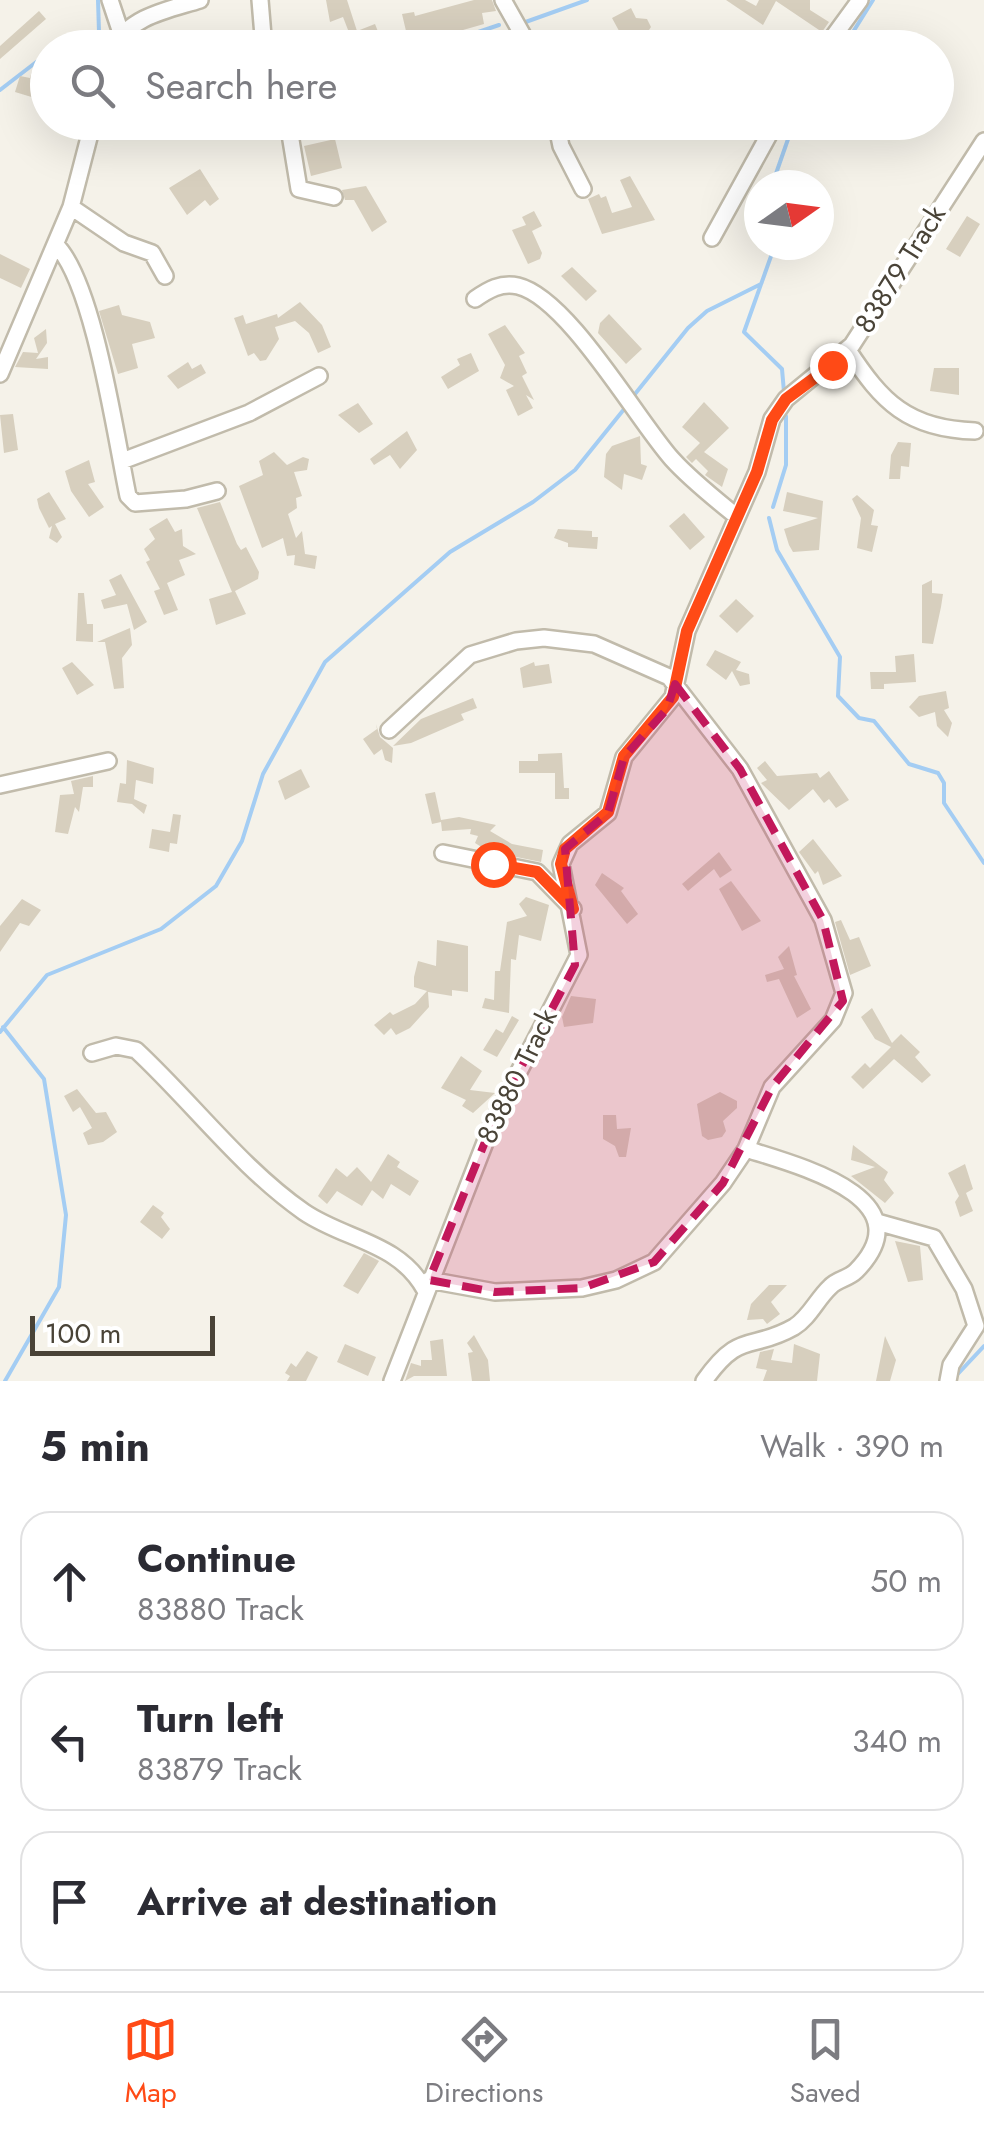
<!DOCTYPE html>
<meta charset="utf-8">
<style>
body{margin:0;font-family:Jost,sans-serif;background:#f2f2f3;color:#2b2b33}
.compass{position:absolute;left:744px;top:170px;width:90px;height:90px;border-radius:50%;background:#fff;box-shadow:0 10px 40px #0002;rotate:76deg}
.scale{position:absolute;left:30px;bottom:25px;width:185px;box-sizing:border-box;padding-left:10px;border:5px solid #494337;border-top:0;font-size:28px;line-height:35px;white-space:nowrap;color:#494337;-webkit-text-stroke:8px #fff;paint-order:stroke}
.stop{position:absolute;width:30px;height:30px;margin:-22px;border:8px solid #ff4a16;border-radius:50%;background:#fff}
.stop.end{background:#ff4a16;border-color:#fff;box-shadow:0 2px 10px #0008}
.list{margin:0;padding:0;list-style:none}
h2{display:flex;justify-content:space-between;align-items:center;height:130px;margin:0;padding:0 40px;font-size:42px}
h2 small{font-size:32px;font-weight:400;color:#7c7c81}
.list li{display:grid;grid-template-columns:65px 1fr auto;gap:30px;align-items:center;box-sizing:border-box;height:140px;margin:0 20px 20px;padding:0 20px;border:2px solid #e1e1e2;border-radius:30px}
.list b{display:block;font-size:38px;white-space:nowrap}
.list p{margin:0;font-size:32px;white-space:nowrap;color:#7c7c81}
.list em{font-size:32px;font-style:normal;color:#7c7c81}
.icon{flex:none;width:55px;height:55px;fill:none;stroke:currentColor;stroke-width:2;stroke-linecap:round;stroke-linejoin:round}
.map{position:relative;flex:none;width:984px;height:1381px;overflow:hidden}
.search{position:absolute;background:#fff;box-shadow:0 10px 40px #0002;left:30px;right:30px;top:30px;height:110px;display:flex;align-items:center;gap:25px;box-sizing:border-box;padding:0 35px;border-radius:55px;color:#7c7c81;font-size:38px}
.sheet{height:610px;background:#fff}
nav{display:flex;justify-content:space-around;align-items:center;box-sizing:border-box;height:140px;border-top:2px solid #e1e1e2;background:#fff;font-size:28px;color:#7c7c81}
nav a{display:grid;justify-items:center;gap:5px}
nav .on{color:#ff4a16}
.map>svg:first-child{display:block}
</style>
<div class="map">
<svg width="984" height="1381" viewBox="0 0 984 1381">
<rect width="100%" height="100%" fill="#f5f2e9"/>
<g fill="none" stroke-linecap="round" stroke-linejoin="round">
<!-- stream -->
<path stroke="#a4cdf3" stroke-width="4" d="M520 24 587 0
M56 48 87 40 99 32 98 0
M431 48 499 25
M843 48 873 0
M0 90 48 53
M772 185 794 122
M775 245 744 332 782 369 784 392
M635 394 688 328 707 311 761 284
M773 507 786 465V416
M769 518 777 550 840 657 838 696 859 718 874 721 909 764 938 773 944 783V803L984 863
M3 1027 44 1079 66 1215 59 1287 5 1381
M0 1032 47 975 161 929 216 886 242 841 263 774 325 662 450 552 533 502 575 470 625 408
M955 1377 984 1346"/>
</g>
<!-- building -->
<path fill="#d7cfbe" d="M326 0H347L357 31 375 24 381 39 355 48 343 17 330 22Z
M474 0H492L496 11 482 13 484 24 421 42 422 48H410L402 14 414 12 415 16Z
M726 0H745L756 6 759 0H810V10L829 22 822 32 776 1 763 25Z
M631 8 636 18 647 19 651 27 647 33 634 32 624 40 612 18Z
M39 11 46 19 0 59V46Z
M32 71 48 76V102L15 92 20 76 30 78Z
M335 139 342 168 311 176 304 146Z
M200 169 219 199 210 206 205 200 187 215 169 188Z
M630 176 655 220 602 234 588 199 599 194 601 198 606 196 612 213 632 207 620 180Z
M366 186 387 222 372 232 354 200H345L342 190Z
M534 211 542 226 532 231 542 253 540 259 528 264 512 230 526 225 522 217Z
M967 216 980 224 960 257 946 249Z
M0 254 30 269 21 288 0 278Z
M572 267 597 291 586 301 561 276Z
M300 302 322 325 331 347 318 353 309 333 295 321 275 327 279 339 266 360 260 361 254 353 248 356 234 318 243 315 246 324 277 314 278 318Z
M119 305 122 315 150 322 155 338 132 344 138 368 118 374 99 311Z
M609 314 642 349 626 364 598 333 600 323Z
M505 325 525 353 519 356 527 373 522 376 534 400 526 395 533 408 518 416 506 390 514 386 500 378 505 365 488 334Z
M46 329 47 343 36 359 48 357V369L15 367 23 352 38 353 34 338Z
M471 353 479 371 448 389 441 377 460 365 457 359Z
M188 362 192 369 201 364 206 373 178 389 167 376Z
M934 368H959V395L930 391Z
M704 402 729 428 704 452 728 469 722 487 705 475 708 471 696 459 692 463 686 457 700 443 682 427Z
M358 403 373 424 359 433 338 415Z
M13 414 18 450 4 453 0 415Z
M407 431 417 450 400 469 390 455 374 465 370 459Z
M640 436 641 464 647 466 642 480 624 474 622 490 604 477 606 454 612 446Z
M898 442 911 443 909 467 901 466 900 479H889L891 455Z
M274 452 287 465 303 457 309 459 307 470 294 472 302 496 296 498 297 508 288 514 296 538 302 531 305 554 317 556 315 569 294 565 295 555 287 556 283 538 262 548 239 486 263 475 259 461Z
M89 460 95 482 88 484 104 507 89 517 71 491 65 471Z
M49 492 66 519 55 524 62 537 57 543 49 538 52 526 49 528 39 508 37 499Z
M787 492 823 501 819 550 793 552 789 545 784 529 818 518 783 511Z
M857 495 874 510 871 525 878 526 872 552 857 548 861 518 852 499Z
M220 502 237 544 241 550 246 547 259 572 258 579 235 591 246 614 216 625 209 599 232 592 197 508Z
M684 513 705 537 690 550 669 526Z
M167 518 175 532 182 529 183 546 196 554 179 560 185 575 167 583 178 610 164 615 154 591 160 589 146 562 150 560 144 549 155 539 149 529Z
M558 529 592 531V537H598L597 549 568 547V543L554 538Z
M121 574 147 622 134 630 127 604 104 609 101 600 116 595 109 580Z
M932 580V593L943 594 941 607 933 644 922 643V585Z
M78 593H84L87 624H93V642L76 641Z
M736 599 754 616 737 633 719 616Z
M130 628 132 645 122 658 124 688 114 689 105 642H97Z
M715 650 741 662 736 670 749 674 750 684 740 686 732 671 726 680 706 665Z
M914 654 916 682 884 684V689H871L870 672H896L895 656Z
M72 662 94 685 77 695 62 668Z
M534 662 535 666 549 664 552 683 523 688 520 668Z
M946 691 949 708 944 710 952 723 948 737 937 726 935 712 919 717 909 707 919 696Z
M473 698 477 708 461 714 464 720 411 743 393 746 421 719Z
M376 724 380 737 393 748 392 763 385 760 382 749 374 755 363 739 377 729Z
M562 753 564 788H569V799H555V773H519V761H538V754Z
M127 760 154 768 153 784 136 780 134 799 147 805 144 814 132 804 117 802 120 783 126 784Z
M765 761 777 776 817 773 820 778 829 771 849 800 836 808 829 799 824 803 813 789 789 810 761 783 767 780 757 768Z
M301 769 310 787 285 800 278 781Z
M93 776V787H83L79 812 75 807 68 834 55 832 60 795 74 794 71 781Z
M435 792 441 820 459 817 496 825 490 831 512 844 543 850 541 862 488 851 475 843 478 836 470 834 471 829 442 831 441 822 432 824 425 794Z
M173 814 181 815 177 844 170 843 169 852 149 848 152 829 170 832Z
M813 839 842 876 823 885 818 871 815 874 799 852Z
M719 852 732 870 720 878 714 869 688 891 682 884Z
M602 873 624 888 621 891 638 914 627 924 595 885Z
M731 881 761 921 742 931 719 889Z
M526 897 549 905 541 941 519 935 516 960 511 959 509 1013 482 1008 485 998 494 1000 495 971H500L507 922 527 916 519 904Z
M22 899 41 910 29 926 20 923 0 952V926Z
M841 920 850 940 859 937 871 966 850 975 835 922Z
M437 940 468 946V992L452 990V996L428 992 429 1007 410 1028 396 1035 391 1028 384 1035 374 1025 390 1012 393 1015 415 1004 427 991 414 987V977L418 961 436 966Z
M789 946 797 975 794 976 811 1009 797 1018 779 979 767 982 765 975 784 969 778 957Z
M571 996 596 999 593 1023 564 1027 562 1017Z
M872 1008 892 1043 901 1034 920 1052 915 1057 931 1075 922 1083 894 1059 863 1089 851 1077 865 1063 870 1068 891 1047 875 1039 861 1017Z
M512 1016 519 1020 497 1057 483 1050 496 1029 503 1033Z
M461 1056 482 1071 470 1090 495 1093 473 1113 462 1106 466 1100 441 1088Z
M77 1089 96 1113 106 1112 117 1132 103 1142 88 1145 83 1133 92 1128 80 1107 73 1112 64 1096Z
M720 1092 737 1101V1108L723 1121 726 1131 722 1137 708 1140 702 1136 697 1104Z
M603 1115H616L617 1129 631 1128 626 1157H619L615 1146 603 1139Z
M853 1145 888 1172 884 1180 894 1193 885 1203 851 1176 875 1167 851 1160Z
M388 1154 400 1162 397 1167 419 1181 410 1196 391 1184 383 1199 372 1190 362 1206 337 1191 327 1204 318 1196 336 1168 347 1177 357 1167 371 1182Z
M965 1164 973 1189 966 1193 973 1211 960 1217 955 1202 959 1196 948 1173Z
M153 1205 164 1213 161 1217 170 1229 162 1239 140 1222Z
M895 1241 920 1246 923 1280 908 1282Z
M364 1253 379 1261 358 1294 343 1286Z
M769 1285H787L771 1302 780 1314 767 1324 763 1319 747 1320 751 1304Z
M474 1335 488 1360 490 1381H472L468 1353 473 1352 467 1343Z
M885 1336 896 1360 890 1381H876Z
M443 1339 447 1376H414L405 1381 411 1363 421 1366V1360H432L430 1341Z
M345 1344 376 1357 368 1376 337 1362Z
M794 1344 820 1354 817 1381H763L767 1370 756 1368 760 1352 774 1349 771 1360 792 1363Z
M307 1351 318 1357 306 1381H287L290 1376 285 1373 291 1363 296 1367Z"/>
<g fill="none" stroke-linecap="round" stroke-linejoin="round">
<defs>
<path id="minor" d="M110 0 121 33
M260 0 264 48
M503 0 530 48
M113 48C130 16 168 10 200 0
M825 48 860 0
M288 122 299 189 334 197
M556 122 561 146 583 189
M71 207 124 243 152 253 165 276
M712 238 776 122
M56 245C94 283 116 439 128 496L135 503 186 499 217 491
M475 299C488 290 501 282 518 286 568 298 637 420 672 459 691 480 714 498 736 516
M848 350C882 402 908 429 975 431
M0 374 71 207 93 122
M122 461 249 413 319 376
M389 730 470 655 516 641 544 638 594 644 669 677 740 769 823 920 844 993 833 1020 772 1087 746 1149 723 1183 654 1262 616 1280 582 1288 495 1292 429 1280
M0 785 108 761
M443 853 537 872 573 909
M92 1053 116 1046 136 1050C192 1102 241 1168 304 1212 345 1240 399 1242 425 1290
M877 1222 934 1238 964 1289 976 1326 951 1365 948 1381
M392 1381 493 1122 579 955 561 864 570 844 608 813 624 757 673 697 687 631 757 472 772 419 786 399 852 345 984 141
M704 1381C741 1329 750 1352 794 1327 809 1318 817 1299 830 1287 837 1279 848 1279 856 1271 928 1198 796 1165 746 1149"/>
</defs>
<!-- minor casing -->
<use href="#minor" stroke="#c1bbab" stroke-width="20"/>
<!-- minor -->
<use href="#minor" stroke="#fff" stroke-width="15"/>
</g>
<g fill="none" stroke-linecap="round" stroke-linejoin="round">
<!-- route -->
<path stroke="#ff4a16" stroke-width="12" d="M493 864 537 872 573 909 561 864 565 849 608 812 624 756 673 697 687 631 757 472 772 420 786 399 832 365"/>
</g>
<!-- marked area -->
<path fill="#c2185b" fill-opacity="0.2" stroke="#c2185b" stroke-width="8" stroke-dasharray="20 12" stroke-linejoin="round" d="M675 684 740 769 823 920 843 1001 772 1087 723 1183 654 1262 582 1288 495 1292 429 1280 496 1115 575 965 565 849 608 813 624 757 667 709Z"/>
<g text-anchor="middle" dominant-baseline="central" stroke-width="8" stroke-linejoin="round" paint-order="stroke">
<!-- street labels -->
<g font-size="28" fill="#494337" stroke="#fff">
<text transform="translate(900 269) rotate(-58)">83879 Track</text>
<text transform="translate(517 1076) rotate(-64)">83880 Track</text>
</g>
</g>
</svg>
<svg class="compass" viewBox="-18 -18 36 36"><path d="M0-13l5 13h-10z" fill="#e53935"/><path d="M0 13l5-13h-10z" fill="#7c7c81"/></svg>
<div class="scale">100 m</div>
<div class="stop" style="left:493px;top:864px"></div>
<div class="stop end" style="left:832px;top:365px"></div>
<div class="search"><svg class="icon" aria-label="search" viewBox="0 0 24 24"><circle cx="10" cy="10" r="6"/><path d="M15 15l6 6"/></svg>Search here</div>
</div>
<section class="sheet">
<h2>5 min<small>Walk · 390 m</small></h2>
<ul class="list">
<li><svg class="icon" aria-label="ahead" viewBox="0 0 24 24"><path d="M12 20V5M6 11l6-6 6 6"/></svg><div><b>Continue</b><p>83880 Track</p></div><em>50 m</em></li>
<li><svg class="icon" aria-label="left" viewBox="0 0 24 24"><path d="M17 20v-9H6M10 6l-5 5 5 5"/></svg><div><b>Turn left</b><p>83879 Track</p></div><em>340 m</em></li>
<li><svg class="icon" aria-label="arrive" viewBox="0 0 24 24"><path d="M6 21V4h12l-3 4 3 4H6"/></svg><div><b>Arrive at destination</b></div></li>
</ul>
</section>
<nav>
<a class="on"><svg class="icon" aria-label="map" viewBox="0 0 24 24"><path d="M3 6l6-2 6 2 6-2v14l-6 2-6-2-6 2zM9 4v14M15 6v14"/></svg>Map</a>
<a><svg class="icon" aria-label="directions" viewBox="0 0 24 24"><path d="M12 3l9 9-9 9-9-9zM9 14v-3h6M13 9l2 2-2 2"/></svg>Directions</a>
<a><svg class="icon" aria-label="saved" viewBox="0 0 24 24"><path d="M7 4h10v16l-5-4-5 4z"/></svg>Saved</a>
</nav>
